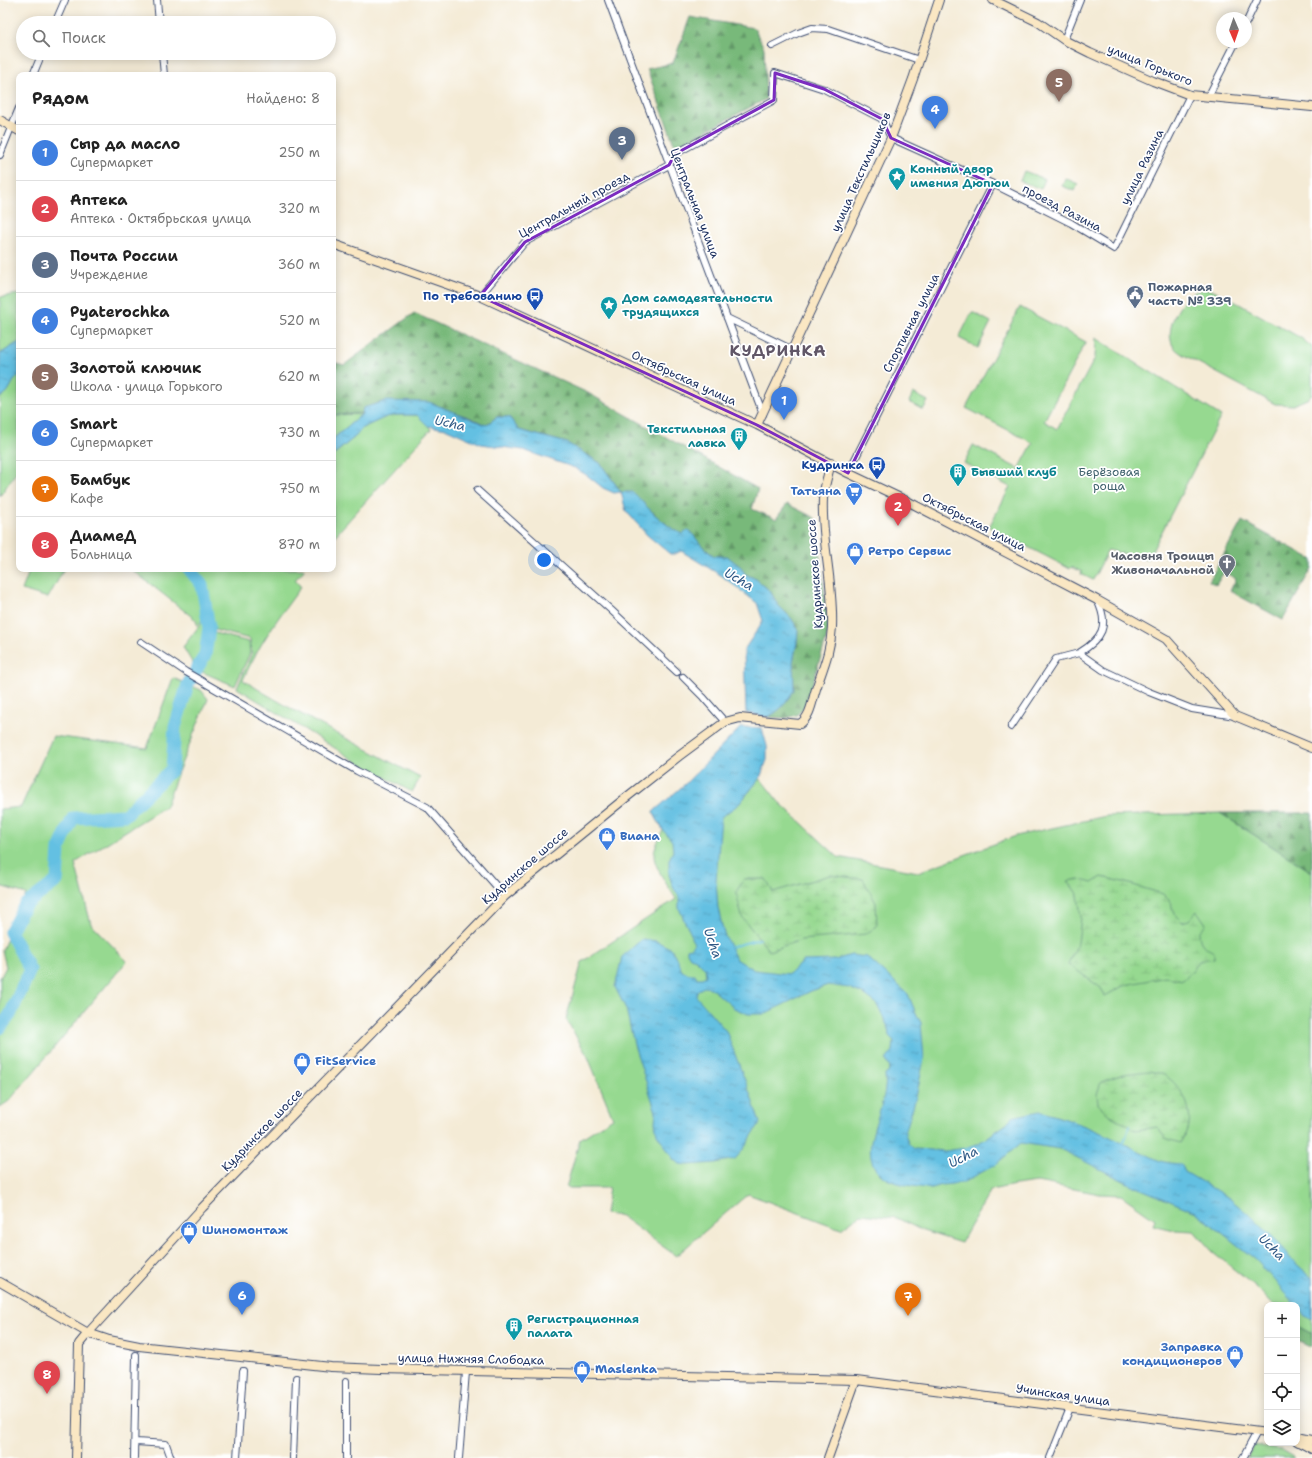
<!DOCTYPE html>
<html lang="ru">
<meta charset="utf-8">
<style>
body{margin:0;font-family:"Shantell Sans",sans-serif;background:#f2f2f2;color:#222}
.controls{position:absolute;right:12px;bottom:12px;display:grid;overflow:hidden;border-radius:8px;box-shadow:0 2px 10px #0003}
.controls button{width:36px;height:36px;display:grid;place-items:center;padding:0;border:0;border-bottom:1px solid #e0e0e0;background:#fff;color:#222;font:20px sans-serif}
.compass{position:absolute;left:1216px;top:12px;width:36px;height:36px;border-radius:50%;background:#fff;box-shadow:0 2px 10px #0003;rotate:178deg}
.you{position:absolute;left:544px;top:560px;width:14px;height:14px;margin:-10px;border:3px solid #fff;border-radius:50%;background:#1a73e8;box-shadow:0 0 0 6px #1a73e833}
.badge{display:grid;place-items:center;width:26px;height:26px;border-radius:50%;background:#1f6fb2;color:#fff;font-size:13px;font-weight:700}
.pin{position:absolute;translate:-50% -33px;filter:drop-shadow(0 1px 2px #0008)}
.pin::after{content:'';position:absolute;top:21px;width:14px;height:12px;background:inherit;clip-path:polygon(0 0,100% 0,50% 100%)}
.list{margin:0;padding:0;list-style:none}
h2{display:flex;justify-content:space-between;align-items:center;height:52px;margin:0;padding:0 16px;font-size:17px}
h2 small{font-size:13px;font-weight:400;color:#767676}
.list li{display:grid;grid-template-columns:26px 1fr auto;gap:12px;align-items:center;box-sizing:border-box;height:56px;padding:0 16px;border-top:1px solid #e0e0e0}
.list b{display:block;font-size:15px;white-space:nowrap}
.list p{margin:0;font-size:13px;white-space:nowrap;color:#767676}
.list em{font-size:13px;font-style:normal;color:#767676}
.icon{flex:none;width:22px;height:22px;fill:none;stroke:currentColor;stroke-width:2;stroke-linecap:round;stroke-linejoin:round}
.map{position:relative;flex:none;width:1312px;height:1458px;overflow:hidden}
.search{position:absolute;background:#fff;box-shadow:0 2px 10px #0003;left:16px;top:16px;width:320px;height:44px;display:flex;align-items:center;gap:10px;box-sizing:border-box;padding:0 14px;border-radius:22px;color:#767676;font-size:15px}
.panel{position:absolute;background:#fff;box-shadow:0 2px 10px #0003;left:16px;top:72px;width:320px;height:500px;border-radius:8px}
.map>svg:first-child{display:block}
</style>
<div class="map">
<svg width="1312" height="1458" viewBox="0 0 1312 1458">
<defs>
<pattern id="forest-firs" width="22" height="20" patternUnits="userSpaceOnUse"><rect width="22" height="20" fill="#78b97a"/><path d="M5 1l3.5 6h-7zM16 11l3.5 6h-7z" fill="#629767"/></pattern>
<pattern id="wetland-marsh" width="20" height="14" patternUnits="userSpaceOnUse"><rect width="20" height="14" fill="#96d990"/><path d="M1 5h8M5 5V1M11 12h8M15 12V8" fill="none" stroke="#81bb7f"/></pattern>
<pattern id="water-ripples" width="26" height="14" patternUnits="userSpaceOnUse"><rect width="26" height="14" fill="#64c0e2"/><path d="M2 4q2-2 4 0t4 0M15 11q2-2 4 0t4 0" fill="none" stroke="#529cba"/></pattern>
</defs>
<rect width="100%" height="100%" fill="#fff"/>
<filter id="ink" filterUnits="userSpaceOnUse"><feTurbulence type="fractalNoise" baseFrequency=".025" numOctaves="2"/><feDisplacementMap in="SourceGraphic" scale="8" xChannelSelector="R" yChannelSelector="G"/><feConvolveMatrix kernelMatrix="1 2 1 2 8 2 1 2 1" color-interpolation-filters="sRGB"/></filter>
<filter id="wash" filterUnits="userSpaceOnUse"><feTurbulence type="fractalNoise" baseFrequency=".012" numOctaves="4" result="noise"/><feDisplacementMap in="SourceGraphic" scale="16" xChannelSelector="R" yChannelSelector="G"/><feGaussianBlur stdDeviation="0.9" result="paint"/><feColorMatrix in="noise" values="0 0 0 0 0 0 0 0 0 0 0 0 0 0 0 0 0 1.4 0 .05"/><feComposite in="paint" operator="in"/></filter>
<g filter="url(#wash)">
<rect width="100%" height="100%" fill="#f4ebd6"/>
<!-- green -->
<path fill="#96d990" stroke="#588477" d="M1024 171 1045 179 1041 189 1020 181Z
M1065 178 1078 184 1075 191 1062 186Z
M1203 289H1208L1221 294 1301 338 1312 347V395L1307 399 1293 405 1275 404 1182 354C1179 352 1175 349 1173 346 1165 331 1176 309 1187 298 1191 293 1198 291 1203 289Z
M19 294V342L0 354V297Z
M1020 307 1086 342 1044 421 1057 429 1095 358 1096 338 1221 416 1148 559 1108 550 1093 580 1081 574 1082 572 1071 567 1070 569 1061 564 989 527 1010 487 964 463 973 445 1019 469 1033 443 966 408Z
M972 312 991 322 978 348 959 338Z
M19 375V468L0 496V398C2 396 6 394 8 391 12 385 13 380 19 375Z
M913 393 928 401 923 410 909 402Z
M362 414 333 439V415Z
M396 415H417L431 429 333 538V455L356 436 362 428 386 417Z
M30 569H64L48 598 22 590Z
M131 569H184L198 587 204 618 197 626 196 620Z
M185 569H305L295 580 301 587C279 616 258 646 243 680 300 716 361 745 420 778L412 792 359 763 237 688 252 653 250 639 207 628 201 654 193 664 183 647 205 618 199 586Z
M211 632 249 642 250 653 235 686 202 672 194 666 203 655 207 656Z
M173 678 201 690 208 699 178 772 166 806 75 863 91 924 127 961 9 1101 0 1107V978L6 967 2 950 26 894 0 886V809L21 807 53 736 147 748Z
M760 778 778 801 838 857 918 872 1016 836 1106 816 1220 813 1312 872V1334L1297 1326V1305H1273L1259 1290 1213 1252 1194 1231 1174 1230 1153 1225 1155 1219 1121 1195 1100 1194 1037 1182 1015 1185 991 1190 961 1243 923 1231 897 1218 861 1214 841 1229 748 1194 676 1256 621 1216 605 1214 609 1188H566L580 1139 613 1118 588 1057 566 1019 582 962 676 899C670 889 653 866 654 854 655 846 660 837 663 830L653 812 739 804Z
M1253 1446 1281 1450 1295 1458H1247Z"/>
<!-- forest -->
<path fill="url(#forest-firs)" stroke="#4a746c" d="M690 17 754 28 764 48 766 99 675 147 647 69 673 63Z
M414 313 588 393 758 489 752 509 776 519 787 504 815 518 829 630 806 705 797 715 786 718 767 717 775 713 794 690 793 662 797 642 798 629 791 618 778 605 770 591 756 579 745 574 741 567 714 556 704 548 671 529 655 516 621 492 600 463 567 443 519 430 509 417H497L486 425 469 417 443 409 333 415V362L344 365Z
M1242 521 1312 559V568L1283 620 1230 591 1236 579 1224 572 1216 585 1209 581Z
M1220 813H1312V872Z
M1297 1326 1312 1334V1347L1297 1340Z"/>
<!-- wetland -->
<path fill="url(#wetland-marsh)" stroke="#588477" d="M830 875 863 879 876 903 877 926 866 934 801 940 769 951 742 917 736 892 744 879H766L773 892Z
M1102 877 1123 882 1163 894 1169 900 1176 916 1182 922 1189 920 1197 911 1206 924 1199 932C1199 944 1204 947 1214 952V958L1199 961 1192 972 1183 980 1166 977 1125 985 1105 996 1101 988 1068 964 1078 943 1081 918 1078 895 1068 881 1079 879 1092 883Z
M1149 1071C1154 1072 1160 1073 1164 1075 1183 1086 1195 1112 1187 1132 1186 1136 1182 1140 1180 1143L1165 1138 1157 1127 1135 1130 1108 1114 1098 1104 1097 1094 1101 1082 1123 1074Z"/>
<!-- water -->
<path fill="url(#water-ripples)" stroke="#4078a0" d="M19 342V375C13 380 12 385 8 391 6 394 2 396 0 398V354Z
M386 401 429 402 486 425 497 417H509L519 430 567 443 600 463 621 492H633C648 508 662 524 682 534L689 530 704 548 714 556H727L741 567 745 574 756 579 770 591 778 605 791 618 798 629 797 642 793 662 794 690 790 696 782 707 775 713 767 717 746 713 744 650 763 621 757 603 722 576 681 551 675 554H670L647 535 626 511 621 492 614 493 603 488 588 476 575 468 523 450 481 444 447 429 428 426 417 415H396L386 417 362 428 356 436 333 455V439L362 414 363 408Z
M741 727 762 728 767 746V760L760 778 739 804 721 817 716 881 718 908 724 934 736 959 754 970 789 974 803 961 835 960 851 955 867 957 908 994 915 1011 921 1023 924 1059 916 1097 905 1133 908 1143 914 1149 946 1151 965 1148 979 1143 1004 1126 1012 1117 1040 1111 1072 1121 1104 1134 1160 1161 1169 1163 1181 1164 1185 1172 1229 1198 1253 1218 1277 1241 1290 1258 1312 1278V1320L1306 1316 1256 1260 1196 1212 1134 1186 1060 1149 1021 1143 995 1165 962 1183 942 1185 932 1188H926C914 1186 898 1185 887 1179 852 1159 883 1116 885 1088 886 1084 885 1079 885 1075L888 1073 890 1068 886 1060 893 1051 894 1041 889 1036 888 1027 876 1003 865 995 849 988 828 985 811 991 764 1014H748L734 1008 711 988 704 987 698 990 696 996 726 1031 749 1091 760 1123 743 1150 735 1159 715 1163 688 1165 680 1164 674 1160 657 1134 655 1122 656 1112 635 1048 626 1009 615 987 622 957 642 939 656 941 672 949 682 971 690 974H695L697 978H702L706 976 705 968 696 959 690 957 687 952V949L691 948 694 943 691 938V934L684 920 679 908V897L673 887 669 875V860L673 851 672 841 663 830 653 812 685 784Z"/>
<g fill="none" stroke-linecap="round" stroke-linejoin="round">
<!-- stream -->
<path stroke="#64c0e2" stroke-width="2" d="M731 947 759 939
M1122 1146 1130 1126"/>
<!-- river -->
<path stroke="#64c0e2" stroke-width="13" d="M0 1028 10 1015 30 970 10 932 25 905 57 881 59 849 73 818 125 815 172 769 175 727 188 684 205 655 209 628 202 585 189 569"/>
</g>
</g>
<g filter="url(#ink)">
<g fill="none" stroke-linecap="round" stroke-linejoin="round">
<defs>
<path id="street" d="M157 0 159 23
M608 0 763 414
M55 23 65 0
M1246 23 1257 0
M1064 40 1080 0
M772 46 798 33 812 28 828 29 919 60
M162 53 164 75
M33 75 42 53
M1208 97 1236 42
M0 155 19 108
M480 296 525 242 669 165 675 154 774 100 775 73 824 89 882 119 891 138 993 184 1071 223 1114 249 1190 95
M727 318 793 350
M848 473 993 184
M477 490 611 610 677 672
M141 642 186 672 357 771 427 807 505 896
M1079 653C1102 639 1110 626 1097 600
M683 677 703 697 725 722
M1011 727 1056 659 1079 653 1103 670 1149 692 1192 709 1235 716
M136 1442 166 1444 171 1458
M134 1458 136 1355
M237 1458 243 1371
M293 1458 296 1378
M346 1458V1381
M459 1458 466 1372
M1050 1458 1070 1408
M1243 1458 1257 1432"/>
<path id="secondary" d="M993 0 1038 22 1064 40 1090 53 1153 81 1190 95 1312 107
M0 120 19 131
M333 244 480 296 757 425 848 473 909 502 1097 600 1166 639 1235 716 1312 748
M757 425 891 138 913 79 939 0
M0 1282 88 1333 109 1340 139 1346 331 1367 381 1369 856 1380 1267 1433
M1297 1437 1312 1440
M1297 1441 1312 1449
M76 1458 79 1344 88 1333 202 1208 505 896 623 800 679 756 725 722 740 718 800 724C811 716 812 701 816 689 823 668 831 650 832 627 834 584 821 542 823 499 824 487 828 475 831 463
M828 1458 856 1380"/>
</defs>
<!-- street casing -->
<use href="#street" stroke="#3c4b70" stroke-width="8"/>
<!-- secondary casing -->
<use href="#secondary" stroke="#3c4b70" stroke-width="10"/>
<!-- street -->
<use href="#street" stroke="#fff" stroke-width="6"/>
<!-- secondary -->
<use href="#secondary" stroke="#fae7c3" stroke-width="8"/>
</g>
</g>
<!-- marked area -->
<path fill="none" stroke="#7b2cbf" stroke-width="3" stroke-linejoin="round" d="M775 73 824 89 882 119 891 138 993 184 848 473 757 425 480 296 525 242 669 165 675 154 774 100Z"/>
<!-- icons -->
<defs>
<symbol id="sight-pin" viewBox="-11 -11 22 30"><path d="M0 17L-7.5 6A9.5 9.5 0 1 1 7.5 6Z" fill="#0f9aa8" stroke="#fff"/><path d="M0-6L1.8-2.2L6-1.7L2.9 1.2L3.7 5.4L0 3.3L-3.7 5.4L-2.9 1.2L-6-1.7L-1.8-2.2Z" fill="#fff"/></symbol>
<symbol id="civic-pin" viewBox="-11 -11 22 30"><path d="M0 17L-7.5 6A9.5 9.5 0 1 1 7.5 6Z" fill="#5c6f8a" stroke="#fff"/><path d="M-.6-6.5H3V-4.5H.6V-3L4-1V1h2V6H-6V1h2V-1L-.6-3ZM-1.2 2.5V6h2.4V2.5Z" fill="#fff"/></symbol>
<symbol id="bus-pin" viewBox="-11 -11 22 30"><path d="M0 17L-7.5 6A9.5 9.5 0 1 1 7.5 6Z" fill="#1a4fb4" stroke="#fff"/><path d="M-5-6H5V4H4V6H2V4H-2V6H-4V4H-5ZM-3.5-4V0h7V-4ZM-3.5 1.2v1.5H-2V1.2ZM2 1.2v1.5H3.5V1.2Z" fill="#fff"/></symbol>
<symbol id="building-pin" viewBox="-11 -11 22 30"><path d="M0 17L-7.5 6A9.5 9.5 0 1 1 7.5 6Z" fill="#0f9aa8" stroke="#fff"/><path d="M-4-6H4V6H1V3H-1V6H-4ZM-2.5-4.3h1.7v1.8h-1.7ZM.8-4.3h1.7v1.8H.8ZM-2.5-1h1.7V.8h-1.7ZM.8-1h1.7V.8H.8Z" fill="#fff"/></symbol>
<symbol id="supermarket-pin" viewBox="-11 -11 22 30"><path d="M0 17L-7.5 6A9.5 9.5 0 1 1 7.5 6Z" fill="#3f7fe0" stroke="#fff"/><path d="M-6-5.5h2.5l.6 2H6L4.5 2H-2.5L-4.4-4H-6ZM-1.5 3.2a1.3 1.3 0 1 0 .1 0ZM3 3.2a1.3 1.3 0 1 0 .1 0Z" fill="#fff"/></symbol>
<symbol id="shop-pin" viewBox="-11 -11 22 30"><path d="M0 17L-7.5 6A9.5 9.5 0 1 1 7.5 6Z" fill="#3f7fe0" stroke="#fff"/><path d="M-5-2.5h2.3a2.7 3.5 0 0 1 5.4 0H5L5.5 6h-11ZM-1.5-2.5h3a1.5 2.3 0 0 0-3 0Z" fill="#fff"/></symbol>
<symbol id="church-pin" viewBox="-11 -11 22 30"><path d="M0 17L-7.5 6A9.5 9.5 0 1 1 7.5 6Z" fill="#6b7280" stroke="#fff"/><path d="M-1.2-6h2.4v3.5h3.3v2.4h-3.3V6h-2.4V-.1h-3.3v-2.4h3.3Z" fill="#fff"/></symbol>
</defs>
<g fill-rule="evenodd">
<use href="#sight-pin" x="887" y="166" width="20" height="27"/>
<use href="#civic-pin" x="1125" y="284" width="20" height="27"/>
<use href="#bus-pin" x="525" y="286" width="20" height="27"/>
<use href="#sight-pin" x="599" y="295" width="20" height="27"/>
<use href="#building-pin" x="729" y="426" width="20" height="27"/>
<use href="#bus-pin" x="867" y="455" width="20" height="27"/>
<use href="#building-pin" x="948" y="462" width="20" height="27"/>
<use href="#supermarket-pin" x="844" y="481" width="20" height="27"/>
<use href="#shop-pin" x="845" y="541" width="20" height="27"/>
<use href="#church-pin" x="1217" y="553" width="20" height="27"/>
<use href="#shop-pin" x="597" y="826" width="20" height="27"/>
<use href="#shop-pin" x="292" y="1051" width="20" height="27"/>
<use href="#shop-pin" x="179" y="1220" width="20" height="27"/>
<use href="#building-pin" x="504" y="1316" width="20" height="27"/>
<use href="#shop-pin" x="1225" y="1344" width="20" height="27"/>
<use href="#shop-pin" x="572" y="1359" width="20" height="27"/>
</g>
<g text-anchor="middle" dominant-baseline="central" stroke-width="3.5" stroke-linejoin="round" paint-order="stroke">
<!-- street labels -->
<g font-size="12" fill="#1b2f5e" stroke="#fff">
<text transform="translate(1150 65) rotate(22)">улица Горького</text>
<text transform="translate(1142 167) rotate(-64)">улица Разина</text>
<text transform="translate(861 172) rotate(-66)">улица Текстильщиков</text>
<text transform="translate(695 203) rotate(69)">Центральная улица</text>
<text transform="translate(574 205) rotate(-29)">Центральный проезд</text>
<text transform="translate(1062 208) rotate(28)">проезд Разина</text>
<text transform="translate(911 323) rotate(-63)">Спортивная улица</text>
<text transform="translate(684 378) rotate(25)">Октябрьская улица</text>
<text transform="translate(974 522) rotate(27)">Октябрьская улица</text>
<text transform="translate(815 574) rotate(-94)">Кудринское шоссе</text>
<text transform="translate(525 866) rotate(-41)">Кудринское шоссе</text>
<text transform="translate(262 1130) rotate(-46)">Кудринское шоссе</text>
<text transform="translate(471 1359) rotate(1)">улица Нижняя Слободка</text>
<text transform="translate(1063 1395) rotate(8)">Учинская улица</text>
</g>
<!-- culture labels -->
<g font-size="12" font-weight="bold" fill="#0d838f" stroke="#fff" text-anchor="start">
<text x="910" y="169">Конный двор<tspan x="910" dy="14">имения Дюпюи</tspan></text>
<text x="622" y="298">Дом самодеятельности<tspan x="622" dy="14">трудящихся</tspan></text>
<text x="726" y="429" text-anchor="end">Текстильная<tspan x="726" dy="14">лавка</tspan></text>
<text x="971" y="472">Бывший клуб</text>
<text x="527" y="1319">Регистрационная<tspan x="527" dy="14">палата</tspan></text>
</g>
<!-- service labels -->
<g font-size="12" font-weight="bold" fill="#4e5e75" stroke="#fff" text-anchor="start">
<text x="1148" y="287">Пожарная<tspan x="1148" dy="14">часть № 339</tspan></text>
</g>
<!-- transit labels -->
<g font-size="12" font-weight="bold" fill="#164399" stroke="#fff" text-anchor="end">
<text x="522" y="296">По требованию</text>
<text x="864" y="465">Кудринка</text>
</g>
<!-- park labels -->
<g font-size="12" fill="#40626d" stroke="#fff">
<text x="1109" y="472">Берёзовая<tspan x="1109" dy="14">роща</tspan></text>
</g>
<!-- shop labels -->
<g font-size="12" font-weight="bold" fill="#366cbe" stroke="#fff" text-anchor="start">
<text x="841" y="491" text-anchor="end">Татьяна</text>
<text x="868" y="551">Ретро Сервис</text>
<text x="620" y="836">Виана</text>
<text x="315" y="1061">FitService</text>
<text x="202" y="1230">Шиномонтаж</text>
<text x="1222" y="1347" text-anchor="end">Заправка<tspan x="1222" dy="14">кондиционеров</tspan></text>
<text x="595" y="1369">Maslenka</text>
</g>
<!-- worship labels -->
<g font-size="12" font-weight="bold" fill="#5b616d" stroke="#fff" text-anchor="end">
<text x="1214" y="556">Часовня Троицы<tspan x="1214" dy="14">Живоначальной</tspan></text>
</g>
<!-- water labels -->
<g font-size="13" font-style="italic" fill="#315a86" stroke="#fff">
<text transform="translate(450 423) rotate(13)">Ucha</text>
<text transform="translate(739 579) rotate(30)">Ucha</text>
<text transform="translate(713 943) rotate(71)">Ucha</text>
<text transform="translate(963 1157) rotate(-27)">Ucha</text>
<text transform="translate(1272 1247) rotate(45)">Ucha</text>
</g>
<!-- district labels -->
<g font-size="16" font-weight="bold" letter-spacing="1" fill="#605667" stroke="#fff">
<text x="778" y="350">КУДРИНКА</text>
</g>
</g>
</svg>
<div class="controls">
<button>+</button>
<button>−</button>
<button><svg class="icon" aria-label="locate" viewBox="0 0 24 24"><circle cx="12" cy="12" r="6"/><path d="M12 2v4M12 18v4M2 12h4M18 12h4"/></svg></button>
<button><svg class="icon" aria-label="layers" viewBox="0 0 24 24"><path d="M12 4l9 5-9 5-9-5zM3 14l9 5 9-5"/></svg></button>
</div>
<svg class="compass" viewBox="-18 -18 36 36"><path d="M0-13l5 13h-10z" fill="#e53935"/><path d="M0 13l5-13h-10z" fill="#767676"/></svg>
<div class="you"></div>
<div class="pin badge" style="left:784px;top:420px;background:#3f7fe0">1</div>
<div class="pin badge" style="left:898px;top:526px;background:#e0444e">2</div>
<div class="pin badge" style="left:622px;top:160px;background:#5c6f8a">3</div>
<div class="pin badge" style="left:935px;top:129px;background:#3f7fe0">4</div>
<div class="pin badge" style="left:1059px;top:102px;background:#8d6e63">5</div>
<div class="pin badge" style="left:242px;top:1315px;background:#3f7fe0">6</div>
<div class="pin badge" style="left:908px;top:1316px;background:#e8710a">7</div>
<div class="pin badge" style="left:47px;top:1394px;background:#e0444e">8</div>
<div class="search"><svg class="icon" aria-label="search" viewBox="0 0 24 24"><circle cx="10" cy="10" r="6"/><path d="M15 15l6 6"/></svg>Поиск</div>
<section class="panel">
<h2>Рядом<small>Найдено: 8</small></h2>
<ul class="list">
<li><span class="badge" style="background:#3f7fe0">1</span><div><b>Сыр да масло</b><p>Супермаркет</p></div><em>250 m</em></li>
<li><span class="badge" style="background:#e0444e">2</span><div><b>Аптека</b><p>Аптека · Октябрьская улица</p></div><em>320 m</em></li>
<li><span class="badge" style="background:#5c6f8a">3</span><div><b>Почта России</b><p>Учреждение</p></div><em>360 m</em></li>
<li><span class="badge" style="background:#3f7fe0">4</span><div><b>Pyaterochka</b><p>Супермаркет</p></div><em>520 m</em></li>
<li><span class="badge" style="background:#8d6e63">5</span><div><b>Золотой ключик</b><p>Школа · улица Горького</p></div><em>620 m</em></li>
<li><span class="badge" style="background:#3f7fe0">6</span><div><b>Smart</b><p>Супермаркет</p></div><em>730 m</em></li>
<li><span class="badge" style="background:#e8710a">7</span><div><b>Бамбук</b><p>Кафе</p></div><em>750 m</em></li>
<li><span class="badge" style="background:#e0444e">8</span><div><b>ДиамеД</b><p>Больница</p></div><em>870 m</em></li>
</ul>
</section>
</div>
